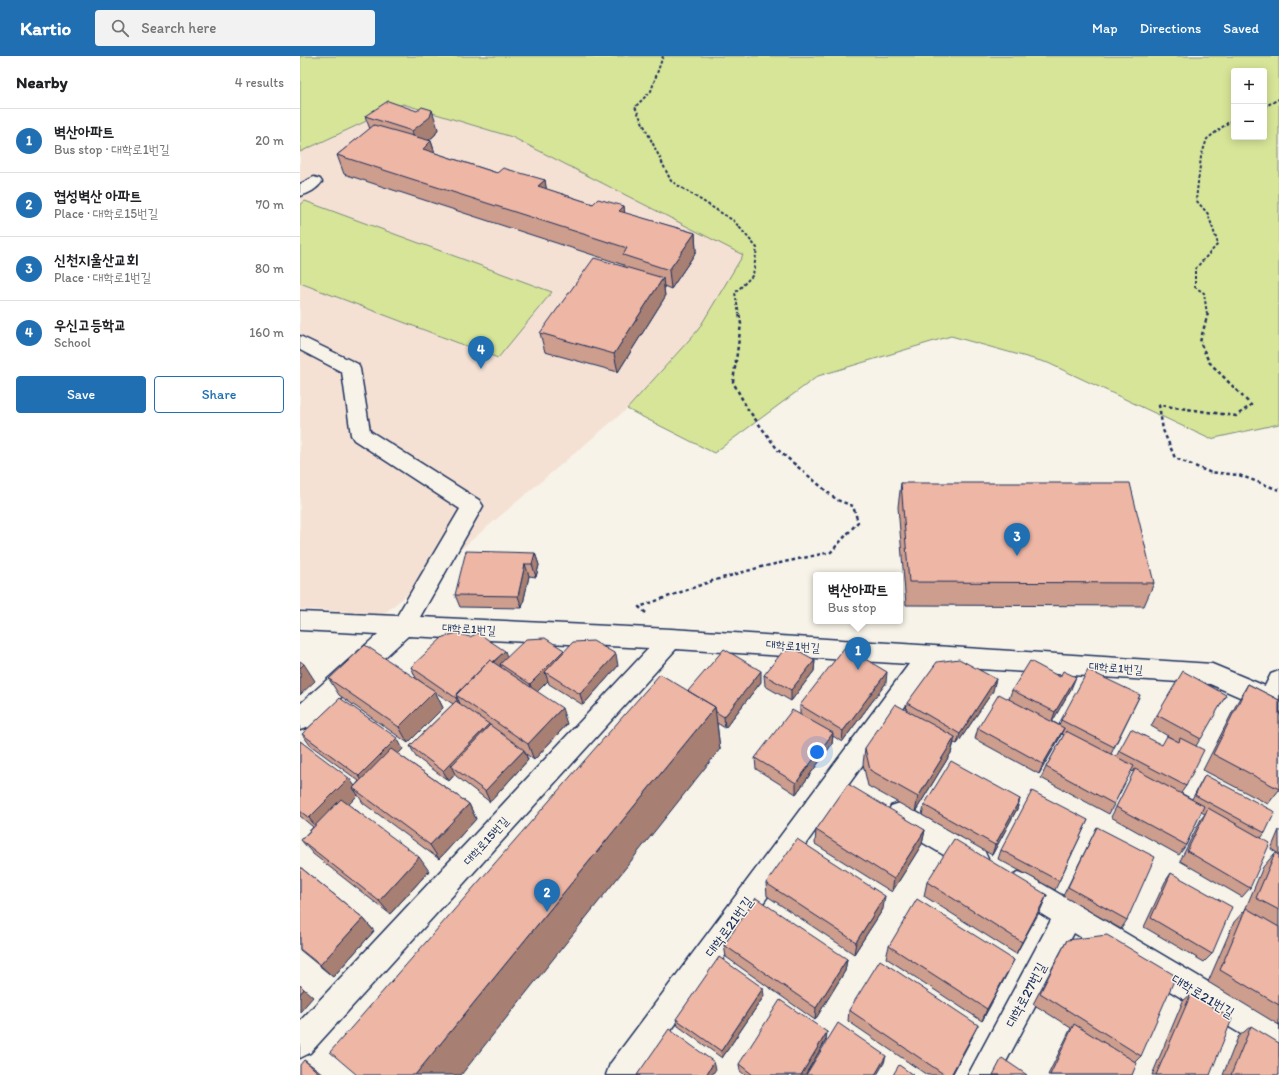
<!DOCTYPE html>
<meta charset="utf-8">
<style>
body{margin:0;font-family:Itim,"Poor Story",sans-serif;background:#f2f2f2;color:#202124}
.controls{position:absolute;right:12px;top:12px;display:grid;overflow:hidden;border-radius:4px;box-shadow:0 2px 10px #0003}
.controls button{width:36px;height:36px;display:grid;place-items:center;padding:0;border:0;border-bottom:1px solid #e0e0e0;background:#fff;color:#202124;font:20px sans-serif}
.you{position:absolute;left:517px;top:696px;width:14px;height:14px;margin:-10px;border:3px solid #fff;border-radius:50%;background:#1a73e8;box-shadow:0 0 0 6px #1a73e833}
.badge{display:grid;place-items:center;width:26px;height:26px;border-radius:50%;background:#1f6fb2;color:#fff;font-size:13px;font-weight:700}
.pin{position:absolute;translate:-50% -33px;filter:drop-shadow(0 1px 2px #0008)}
.pin::after{content:'';position:absolute;top:21px;width:14px;height:12px;background:inherit;clip-path:polygon(0 0,100% 0,50% 100%)}
.popup{position:absolute;left:513px;top:516px;width:90px;height:52px;box-sizing:border-box;display:grid;place-content:center;border-radius:4px;background:#fff;filter:drop-shadow(0 1px 3px #0005);font-size:13px;white-space:nowrap;color:#757577}
.popup b{font-size:15px;color:#202124}
.popup::after{content:'';position:absolute;left:50%;top:100%;margin-left:-8px;border:8px solid transparent;border-top-color:#fff}
.list{margin:0;padding:0;list-style:none}
h2{display:flex;justify-content:space-between;align-items:center;height:52px;margin:0;padding:0 16px;font-size:17px}
h2 small{font-size:13px;font-weight:400;color:#757577}
.list li{display:grid;grid-template-columns:26px 1fr auto;gap:12px;align-items:center;box-sizing:border-box;height:64px;padding:0 16px;border-top:1px solid #e0e0e0}
.list b{display:block;font-size:15px;white-space:nowrap}
.list p{margin:0;font-size:13px;white-space:nowrap;color:#757577}
.list em{font-size:13px;font-style:normal;color:#757577}
.actions{display:flex;gap:8px;padding:12px 16px}
.actions a{flex:1;padding:9px 0;border:1px solid #1f6fb2;border-radius:4px;text-align:center;font-size:14px;color:#1f6fb2}
.actions .main{background:#1f6fb2;color:#fff}
.icon{flex:none;width:22px;height:22px;fill:none;stroke:currentColor;stroke-width:2;stroke-linecap:round;stroke-linejoin:round}
.map{position:relative;flex:none;width:979px;height:1019px;overflow:hidden}
header{display:flex;align-items:center;gap:24px;box-sizing:border-box;height:56px;padding:0 20px;background:#1f6fb2;color:#fff}
header strong{font-size:19px}
nav{display:flex;gap:22px;margin-inline-start:auto;font-size:14px}
.search{width:280px;height:36px;background:#f2f2f2;display:flex;align-items:center;gap:10px;box-sizing:border-box;padding:0 14px;border-radius:4px;color:#757577;font-size:15px}
main{display:flex}
aside{flex:1;background:#fff}
.map>svg:first-child{display:block}
</style>
<header>
<strong>Kartio</strong>
<div class="search"><svg class="icon" aria-label="search" viewBox="0 0 24 24"><circle cx="10" cy="10" r="6"/><path d="M15 15l6 6"/></svg>Search here</div>
<nav><a>Map</a><a>Directions</a><a>Saved</a></nav>
</header>
<main>
<aside>
<h2>Nearby<small>4 results</small></h2>
<ul class="list">
<li><span class="badge">1</span><div><b>벽산아파트</b><p>Bus stop · 대학로1번길</p></div><em>20 m</em></li>
<li><span class="badge">2</span><div><b>협성벽산 아파트</b><p>Place · 대학로15번길</p></div><em>70 m</em></li>
<li><span class="badge">3</span><div><b>신천지울산교회</b><p>Place · 대학로1번길</p></div><em>80 m</em></li>
<li><span class="badge">4</span><div><b>우신고등학교</b><p>School</p></div><em>160 m</em></li>
</ul>
<div class="actions"><a class="main">Save</a><a>Share</a></div>
</aside>
<div class="map">
<svg width="979" height="1019" viewBox="0 0 979 1019">
<rect width="100%" height="100%" fill="#f7f3e8"/>
<filter id="ink" filterUnits="userSpaceOnUse"><feTurbulence type="fractalNoise" baseFrequency=".025" numOctaves="2"/><feDisplacementMap in="SourceGraphic" scale="8" xChannelSelector="R" yChannelSelector="G"/><feConvolveMatrix kernelMatrix="1 2 1 2 8 2 1 2 1" color-interpolation-filters="sRGB"/></filter>
<g filter="url(#ink)">
<!-- built -->
<path fill="#f4e1d4" d="M103 48 212 81 444 199 398 274 327 353 84 558 0 553V96Z"/>
<!-- green -->
<path fill="#d7e598" stroke="#798a7b" fill-rule="evenodd" d="M0 0H979V368L910 383 748 307 651 280 518 320 414 397 327 353 398 274 443 199 212 81 103 48 0 96ZM934 15H964V81H934Z
M5 145 252 236 198 302 0 227V149Z"/>
<g fill="none" stroke-linecap="round" stroke-linejoin="round">
<defs>
<path id="minor" d="M14 121 20 123 22 126C17 133 8 138 0 140V128Z
M0 280 58 308 60 313 70 375 179 444 183 450 120 561 371 573 912 608 965 630 971 618 979 615V658L910 628 634 610 339 1019H306L310 1008 609 608 376 593 10 997 0 1002V965L349 592 108 580 9 671 0 674V648L78 578 0 574V556L97 560 160 453 54 384 51 379 42 316 0 294Z
M600 747 684 794 688 803 684 812 675 816 666 812 591 768 587 759 591 750Z
M719 816 729 820 979 968V1000L969 995 774 877 699 1019H668L751 864 709 838 705 829 709 820Z"/>
</defs>
<!-- minor casing -->
<use href="#minor" stroke="#1b2f5e" stroke-width="3"/>
<!-- path-far1 -->
<path stroke="#1b2f5e" stroke-width="2" stroke-dasharray="3 2" stroke-linecap="butt" d="M363 0 351 35 335 51 371 125 434 165 457 192 453 219 435 237 439 258
M964 51 979 43
M907 258 904 237 895 231V213L918 188 908 158 896 144 901 101 907 83 934 62"/>
<!-- path -->
<path stroke="#1b2f5e" stroke-width="2.5" stroke-dasharray="3.5 3" stroke-linecap="butt" d="M908 257 900 286 909 306 951 349 936 360 859 349 863 374 875 402 909 416 939 419 979 434
M346 557 339 551 412 525 461 511 531 496 558 466 553 450 537 444 478 394 447 352 433 326 441 268 439 257"/>
<!-- minor -->
<use href="#minor" fill="#f7f3e8" fill-rule="evenodd"/>
</g>
<!-- wall -->
<path fill="#cd9d8d" stroke="#1b2f5e" d="M65 60 138 73 135 79 129 84 131 85 135 97 197 117 245 124 246 133 293 148 324 150V157L395 177 396 196 371 233 364 230 365 241 318 316 245 296 240 277 324 211V209L44 118 37 99 70 73Z
M601 427 854 527 844 550 606 549 598 451Z
M235 497 239 509 236 521 229 520 222 552 160 551 155 539Z
M264 596 318 610 283 649 249 628 248 625 237 635 267 668 234 704 226 698 228 704 190 746 156 720 155 718 149 725 116 701 110 690 153 648 135 636 143 652 108 687 39 639 29 623 124 628 116 622 111 611Z
M515 604 514 615 491 645 465 630 464 619Z
M461 626 425 672 417 667 420 693 388 635Z
M586 627 542 686 533 680 532 688 496 738 456 713 455 702 500 658V649Z
M948 628 979 644V734L968 748 903 714 938 645Z
M771 633 752 665 759 669 761 664 840 639 811 698 816 701 819 695 862 689 878 686 851 670 857 659 926 639 896 690 886 730 881 737 892 743 899 730 905 719 965 777 961 782 950 832 942 841 880 805 901 763 905 758 901 756 886 789 879 799 811 761 834 716 831 715 809 758 741 722 746 711 764 679 761 678 759 683 739 718 675 683 678 672 709 643 712 634Z
M693 635 657 688 654 687 651 697 615 756 568 730 563 708 565 692 606 655 607 647Z
M2 678 103 693 98 698 169 748 176 763 139 803 63 747 58 739 49 748 129 815 90 858 13 798 1 784 13 771 0 760V685L55 730 59 725 10 689Z
M720 743 717 753 692 799 622 759 624 749Z
M788 764 755 834 698 803 701 794Z
M797 771 827 864 821 873 763 840Z
M516 774H625L622 788 592 836 515 788Z
M979 774V798L971 793Z
M975 797 979 799V969L908 926 934 866 945 854 963 811Z
M0 811 63 862 74 875 33 921 0 894Z
M871 817 912 898 904 906 844 871 865 826Z
M627 826 747 839 716 898 624 840Z
M466 827 583 853 554 898 467 840Z
M767 884 841 1000 835 1006 832 1019H748L769 976 771 972 733 948 760 897Z
M424 889 547 903 545 915 515 964 426 901Z
M589 890 708 916 682 965 586 902Z
M891 938 910 1019H852L883 945Z
M464 940 422 1002 378 970 376 963Z
M549 954 673 980 652 1019H627L548 965Z
M951 970 979 1019H923L938 981Z
M527 976 526 984 505 1019H445L440 1015 439 1008Z"/>
<!-- shaded-wall -->
<path fill="#a77f73" stroke="#1b2f5e" d="M132 54 138 73 135 79 117 94 112 75Z
M131 85 137 104 123 93Z
M245 124 248 143 238 130Z
M324 150 326 168 319 155Z
M395 177 396 196 371 233 369 214Z
M363 222 365 241 318 316 314 298Z
M235 497 239 509 236 521 232 508Z
M225 508 229 520 222 552 218 540Z
M264 594 267 605 245 616 248 625 234 639 230 628Z
M205 595 209 607 200 608 202 613 158 640Z
M316 598 318 610 283 649 280 638Z
M515 604 514 615 491 645V634Z
M4 608 15 625 0 639V612Z
M461 615V626L425 672 424 661Z
M587 616 586 627 542 686 543 675Z
M776 621 771 633 751 668 755 656Z
M696 623 693 635 657 688 660 678Z
M135 635 143 652 108 687 99 671Z
M157 641 162 652 161 654 156 642Z
M415 651 420 693 161 1019H115Z
M262 652 267 668 234 704 228 688Z
M189 668 194 679 151 710 155 718 149 725 143 715Z
M764 672 759 683 739 718 743 708Z
M533 677 532 688 496 738V727Z
M655 681 651 697 615 756 618 741Z
M97 682 103 693 66 731 59 720Z
M224 694 228 704 190 746 185 735Z
M49 722 60 737 53 732 58 739 21 777 9 762Z
M720 743 717 753 692 799 695 789Z
M169 748 176 763 139 803 130 789Z
M625 774 622 788 592 836 594 823Z
M119 801 129 815 90 858 79 845Z
M747 839 741 853 716 898 722 886Z
M585 840 583 853 554 898 556 886Z
M63 862 74 875 33 921 20 909Z
M547 903 545 915 515 964 516 952Z
M714 904 708 916 682 965 687 953Z
M463 932 464 940 422 1002 421 995Z
M4 933 13 941 0 956V938Z
M678 969 652 1019H651Z
M527 976 526 984 505 1019H501Z
M586 1000 584 1007 577 1019H575Z
M4 1004 18 1014 24 1019H21Z
M414 1006 416 1013 412 1019H406Z"/>
<!-- building -->
<path fill="#eeb6a4" stroke="#1b2f5e" d="M88 45 117 55 122 51 132 54 130 61 112 75 65 60Z
M74 69 131 85 123 93 197 117 203 112 245 124 238 130 293 148 298 143 324 150 319 155 395 177 369 214 323 199 327 192 37 99Z
M294 202 363 222 314 298 240 277Z
M601 427H830L854 527 609 526Z
M166 495 235 497 232 508H225L218 540 155 539Z
M157 577 170 581 178 577 205 595 193 606 190 604 156 639 157 641 156 642 111 611 143 581Z
M245 582 264 594 230 628 200 608 226 583Z
M293 585 316 598 280 638 245 616 273 586Z
M65 589 135 635 99 671 29 623Z
M545 591 587 616 543 675 500 649Z
M424 593 461 615 424 661 416 656 415 651 388 635Z
M497 594 515 604 491 634 464 619 483 595Z
M659 603 696 623 660 678 607 647 637 606Z
M190 604 262 652 228 688 156 639Z
M0 605 4 608 0 612Z
M730 605 760 621 763 615 776 621 755 656 712 634Z
M788 614 840 639 814 691 761 664Z
M883 615 926 639 901 683 857 659Z
M360 618 415 651 115 1019H57L30 996Z
M948 628 979 644V733L913 698Z
M699 638 764 672 743 708 678 672Z
M40 642 97 682 59 720 2 678Z
M156 645 189 668 143 715 110 690Z
M595 648 655 681 618 741 570 714 565 692Z
M492 654 533 677 496 727 455 702Z
M190 669 224 694 185 735 151 710Z
M831 673 862 689 867 680 879 686 880 682 904 694 886 730 819 695Z
M766 675 834 710 814 748 746 711Z
M0 685 49 722 9 762 0 755Z
M91 693 169 748 130 789 53 732Z
M651 705 720 743 695 789 624 749Z
M835 713 904 750 886 789 816 751Z
M905 719 975 756 965 777 895 739Z
M548 728 625 774 594 823 516 774Z
M732 735 788 764 759 825 701 794Z
M41 743 119 801 79 845 1 784Z
M908 752 970 787 950 832 887 795Z
M797 771 855 801 827 864 768 831Z
M497 783 585 840 556 886 466 827Z
M654 783 747 839 722 886 627 826Z
M975 797 979 799V854L956 842Z
M0 811 63 862 20 909 0 893Z
M871 817 932 851 912 898 851 862Z
M456 842 547 903 516 952 424 889Z
M617 843 714 904 687 953 589 890Z
M946 852 979 871V949L920 914Z
M807 879 876 920 841 1000 740 937 767 884Z
M419 901 463 932 421 995 376 963Z
M580 904 678 969 651 1019H645L549 954Z
M0 929 4 933 0 938Z
M891 938 932 963 910 1019H856Z
M480 944 527 976 501 1019H453L439 1008Z
M538 967 586 1000 575 1019H506Z
M774 968 837 1007 832 1019H750Z
M951 970 979 987V1019H931Z
M369 973 414 1006 406 1019H337Z
M702 1002 727 1019H693Z
M4 1004 21 1019H0V1009Z
M599 1009 613 1019H593Z"/>
</g>
<g text-anchor="middle" dominant-baseline="central" stroke-width="3" stroke-linejoin="round" paint-order="stroke">
<!-- street labels -->
<g font-size="12" fill="#1b2f5e" stroke="#f7f3e8">
<text transform="translate(169 573) rotate(3)">대학로1번길</text>
<text transform="translate(493 590) rotate(4)">대학로1번길</text>
<text transform="translate(816 612) rotate(4)">대학로1번길</text>
<text transform="translate(186 785) rotate(-48)">대학로15번길</text>
</g>
<!-- near-street labels -->
<g font-size="14" fill="#1b2f5e" stroke="#f7f3e8">
<text transform="translate(429 871) rotate(-54)">대학로21번길</text>
<text transform="translate(726 939) rotate(-62)">대학로27번길</text>
<text transform="translate(903 940) rotate(31)">대학로21번길</text>
</g>
</g>
</svg>
<div class="controls">
<button>+</button>
<button>−</button>
</div>
<div class="you"></div>
<div class="pin badge" style="left:558px;top:614px">1</div>
<div class="popup"><b>벽산아파트</b>Bus stop</div>
<div class="pin badge" style="left:247px;top:856px">2</div>
<div class="pin badge" style="left:717px;top:500px">3</div>
<div class="pin badge" style="left:181px;top:313px">4</div>
</div>
</main>
